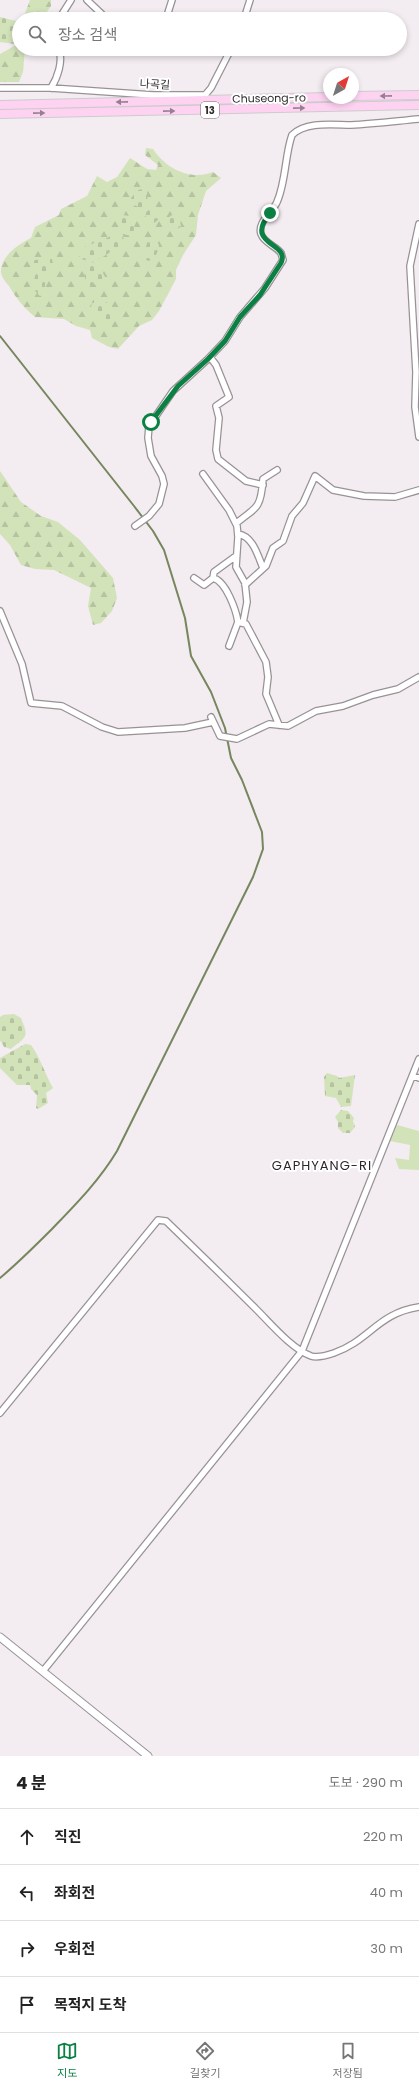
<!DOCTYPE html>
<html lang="ko">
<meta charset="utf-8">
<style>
body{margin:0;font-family:Poppins,"Noto Sans KR",sans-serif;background:#f2f2f2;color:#222}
.compass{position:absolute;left:323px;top:68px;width:36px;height:36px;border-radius:50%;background:#fff;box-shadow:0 2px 6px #0003;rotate:39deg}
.stop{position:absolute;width:12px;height:12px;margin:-9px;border:3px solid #0b8043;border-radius:50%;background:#fff}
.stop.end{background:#0b8043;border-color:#fff;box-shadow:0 1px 4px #0008}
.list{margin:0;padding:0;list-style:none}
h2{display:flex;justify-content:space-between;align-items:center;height:52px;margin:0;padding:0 16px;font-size:17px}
h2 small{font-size:13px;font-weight:400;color:#767676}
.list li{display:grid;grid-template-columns:26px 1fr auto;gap:12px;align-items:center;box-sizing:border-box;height:56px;padding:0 16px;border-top:1px solid #e0e0e0}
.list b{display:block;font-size:15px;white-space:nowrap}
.list em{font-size:13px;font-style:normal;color:#767676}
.icon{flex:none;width:22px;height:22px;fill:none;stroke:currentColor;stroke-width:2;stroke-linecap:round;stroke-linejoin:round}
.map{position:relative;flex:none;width:419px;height:1756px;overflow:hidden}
.search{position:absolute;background:#fff;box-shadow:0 2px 6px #0003;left:12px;right:12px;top:12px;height:44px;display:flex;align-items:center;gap:10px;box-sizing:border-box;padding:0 14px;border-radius:22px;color:#767676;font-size:15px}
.sheet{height:276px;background:#fff}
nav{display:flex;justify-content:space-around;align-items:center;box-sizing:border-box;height:56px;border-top:1px solid #e0e0e0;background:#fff;font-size:11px;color:#767676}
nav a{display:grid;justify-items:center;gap:2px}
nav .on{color:#0b8043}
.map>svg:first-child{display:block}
</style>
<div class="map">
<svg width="419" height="1756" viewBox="0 0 419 1756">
<defs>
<pattern id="forest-firs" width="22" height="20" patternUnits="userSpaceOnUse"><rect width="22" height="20" fill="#d2e3ba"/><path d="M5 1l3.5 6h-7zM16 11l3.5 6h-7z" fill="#b5c3a0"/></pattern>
<pattern id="cemetery-stones" width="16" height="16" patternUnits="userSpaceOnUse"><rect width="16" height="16" fill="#d2e3ba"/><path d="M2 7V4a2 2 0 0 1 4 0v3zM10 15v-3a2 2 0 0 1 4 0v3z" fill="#b5c3a0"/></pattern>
</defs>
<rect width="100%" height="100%" fill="#f3ecf1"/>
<!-- green -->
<path fill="#d2e3ba" d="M397 1125 419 1131V1170L399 1169 395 1158 409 1160 410 1145 390 1141Z"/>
<!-- forest -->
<path fill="url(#forest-firs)" d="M30 0H51V6L42 19H23Z
M19 36V49H25L23 72 19 82H0V54L16 45Z
M146 148 153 149C166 169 191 181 213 172L221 178 206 191 198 215 196 235 183 255 176 270V279L159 311 152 320 139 326 118 349 109 347 92 338 90 330 76 326 64 319 35 317C24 308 16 298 9 286 6 282 2 278 1 273 0 256 19 244 31 238L35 227 59 215 61 209 87 196 97 176 107 182 117 177 130 158 147 169 156 170 158 165 145 155Z
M0 471 21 502 41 516 58 522 80 540 113 578 117 598 112 611 101 623 93 625 88 606 91 588 54 570 35 569 21 565 10 545 0 534Z"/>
<!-- cemetery -->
<path fill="url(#cemetery-stones)" d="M0 17 16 21 19 31 15 44 0 42Z
M144 189 147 193 148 206 145 209 134 205 131 198 138 190Z
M152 206 156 209 160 218 152 225 148 223 145 214Z
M122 215 130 216 135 222 133 235H122L118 221Z
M173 215 179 217 181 226 173 234 169 229 170 216Z
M114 233H119L124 239C121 246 116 247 110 252 100 260 93 262 80 259L79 254 82 248 109 237Z
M155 240 159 245C158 252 156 258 149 261L144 259 143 254 148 241Z
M43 259H52C54 267 53 271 48 277L45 276V291L40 296C32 289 32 285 36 274L31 273V265L35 260Z
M97 261 105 277 93 285 86 286 84 270 91 263Z
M97 296 112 306 113 321 109 324C95 322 84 307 97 296Z
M14 1014 21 1018C29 1038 27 1036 11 1049L4 1047 1 1041 0 1042V1017L3 1015Z
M25 1044 31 1045C40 1057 45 1074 53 1088L46 1093 48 1103 38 1109 36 1108 37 1095 31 1089 30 1085H17L0 1068V1058Z
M327 1073 337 1076 339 1078 355 1075 351 1106 341 1107 336 1098 325 1096 324 1077Z
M341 1110 348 1111 354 1118 353 1121 355 1127 350 1133H343L338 1128V1122L335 1117Z"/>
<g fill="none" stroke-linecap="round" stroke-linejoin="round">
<!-- stream -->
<path stroke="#76865d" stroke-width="2" d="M0 336 134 506 153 531 164 550 185 618 191 656 211 692 225 728 231 758 242 780 262 832 263 849 253 877 117 1151C99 1181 76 1204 52 1229 35 1246 18 1263 0 1278"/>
<defs>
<path id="minor" d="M87 0 107 19
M59 19 71 0
M166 19 172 0
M244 19 250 0
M0 88H51L153 95H205L211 88 231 49
M51 88C58 77 63 61 59 49
M419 224 410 266 416 372 415 407 419 437
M210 357 216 365 229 397 216 406 219 418 216 450 218 459 246 481 263 485
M203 474 229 510 237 526 238 537 236 567 245 583 247 602 243 623
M236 523C258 507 261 507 263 479L277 470
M135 526 149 516 159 504 164 484 162 476 151 456 148 438 149 426 173 391 208 359 225 341 240 317 265 288 283 260 281 253C276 246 264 243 261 234 257 222 273 212 277 202 286 182 285 154 292 135 306 121 334 125 351 125 374 124 397 121 419 119
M238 534C253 536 258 556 263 568
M194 578 204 585 213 578C226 581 236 610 238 622
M213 578 214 572 236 556
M245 585 266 566 273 548 283 541 292 516 303 503 315 476 333 490 364 496 395 497 419 490
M0 611 22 664 31 703 62 706 102 727 118 732 185 728 213 722
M229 646 238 622 246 624 266 662 268 677 266 694 279 725
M211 717 220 736 237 739 269 724 288 726 316 711 343 706 373 695 398 689 419 677
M413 1076 419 1078
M0 1413 158 1220 166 1221C196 1250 227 1280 257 1310 271 1324 292 1349 311 1356 317 1358 328 1355 334 1353 369 1341 378 1313 419 1307
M43 1671 302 1351 419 1059"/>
<path id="tertiary" d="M0 1637 148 1756"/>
<path id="primary" d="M353 96 419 95
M0 105 329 97
M0 114 419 105"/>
</defs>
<!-- minor casing -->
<use href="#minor" stroke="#989296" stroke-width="8"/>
<!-- tertiary casing -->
<use href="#tertiary" stroke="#989296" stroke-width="9"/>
<!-- primary casing -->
<use href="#primary" stroke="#cdcccd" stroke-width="10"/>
<!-- minor -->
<use href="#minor" stroke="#fff" stroke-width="5.5"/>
<!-- tertiary -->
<use href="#tertiary" stroke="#fff" stroke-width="7"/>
<!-- primary -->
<use href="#primary" stroke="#fed3f2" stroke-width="8"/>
</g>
<!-- one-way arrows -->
<defs><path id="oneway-solid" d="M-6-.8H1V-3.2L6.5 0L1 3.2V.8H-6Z"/></defs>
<g fill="#968090">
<use href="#oneway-solid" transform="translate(386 96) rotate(179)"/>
<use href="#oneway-solid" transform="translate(122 102) rotate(179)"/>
<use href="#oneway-solid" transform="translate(299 108) rotate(-1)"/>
<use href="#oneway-solid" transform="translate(169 111) rotate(-1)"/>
<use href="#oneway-solid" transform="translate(39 113) rotate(-1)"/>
</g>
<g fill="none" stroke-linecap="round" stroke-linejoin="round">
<!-- route -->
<path stroke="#0b8043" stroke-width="5" d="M151 422 178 386 208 359 225 341 240 317 260 295 281 263C291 242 243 246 270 213"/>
</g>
<g text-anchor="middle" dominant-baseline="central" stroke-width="4" stroke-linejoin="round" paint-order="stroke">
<!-- shield labels -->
<rect fill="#fff" stroke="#6d6b6c" stroke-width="1" x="201" y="102" width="18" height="16" rx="3"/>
<g font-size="10" font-weight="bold" fill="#2e2c2d">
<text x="210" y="110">13</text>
</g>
<!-- street labels -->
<g font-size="11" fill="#2e2c2d" stroke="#fff">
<text transform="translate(155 84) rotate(3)">나곡길</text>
<text transform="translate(269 98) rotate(-1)">Chuseong-ro</text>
</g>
<!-- quarter labels -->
<g font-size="13" letter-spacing="1" fill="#2c272b" stroke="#fff">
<text x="322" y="1165">GAPHYANG-RI</text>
</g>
</g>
</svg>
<svg class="compass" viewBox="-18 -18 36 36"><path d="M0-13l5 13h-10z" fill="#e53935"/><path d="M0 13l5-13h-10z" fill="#767676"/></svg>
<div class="stop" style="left:151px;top:422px"></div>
<div class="stop end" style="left:270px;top:213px"></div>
<div class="search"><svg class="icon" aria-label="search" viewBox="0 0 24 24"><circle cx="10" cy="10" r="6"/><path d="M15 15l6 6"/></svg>장소 검색</div>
</div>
<section class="sheet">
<h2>4 분<small>도보 · 290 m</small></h2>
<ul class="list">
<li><svg class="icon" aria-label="ahead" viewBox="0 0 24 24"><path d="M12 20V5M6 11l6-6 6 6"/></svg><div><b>직진</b></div><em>220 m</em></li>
<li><svg class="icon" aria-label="left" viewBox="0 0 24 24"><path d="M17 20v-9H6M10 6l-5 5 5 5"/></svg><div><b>좌회전</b></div><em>40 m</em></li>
<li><svg class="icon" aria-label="right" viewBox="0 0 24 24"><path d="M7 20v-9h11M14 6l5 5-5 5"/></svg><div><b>우회전</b></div><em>30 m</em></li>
<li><svg class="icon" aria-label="arrive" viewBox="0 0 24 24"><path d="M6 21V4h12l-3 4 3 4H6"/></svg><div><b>목적지 도착</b></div></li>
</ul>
</section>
<nav>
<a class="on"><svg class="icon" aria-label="map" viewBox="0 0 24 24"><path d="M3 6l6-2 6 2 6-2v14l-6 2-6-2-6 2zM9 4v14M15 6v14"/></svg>지도</a>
<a><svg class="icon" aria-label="directions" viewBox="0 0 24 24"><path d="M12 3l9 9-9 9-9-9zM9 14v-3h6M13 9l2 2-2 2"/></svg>길찾기</a>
<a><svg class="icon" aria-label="saved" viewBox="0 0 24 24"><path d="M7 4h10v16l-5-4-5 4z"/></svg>저장됨</a>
</nav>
